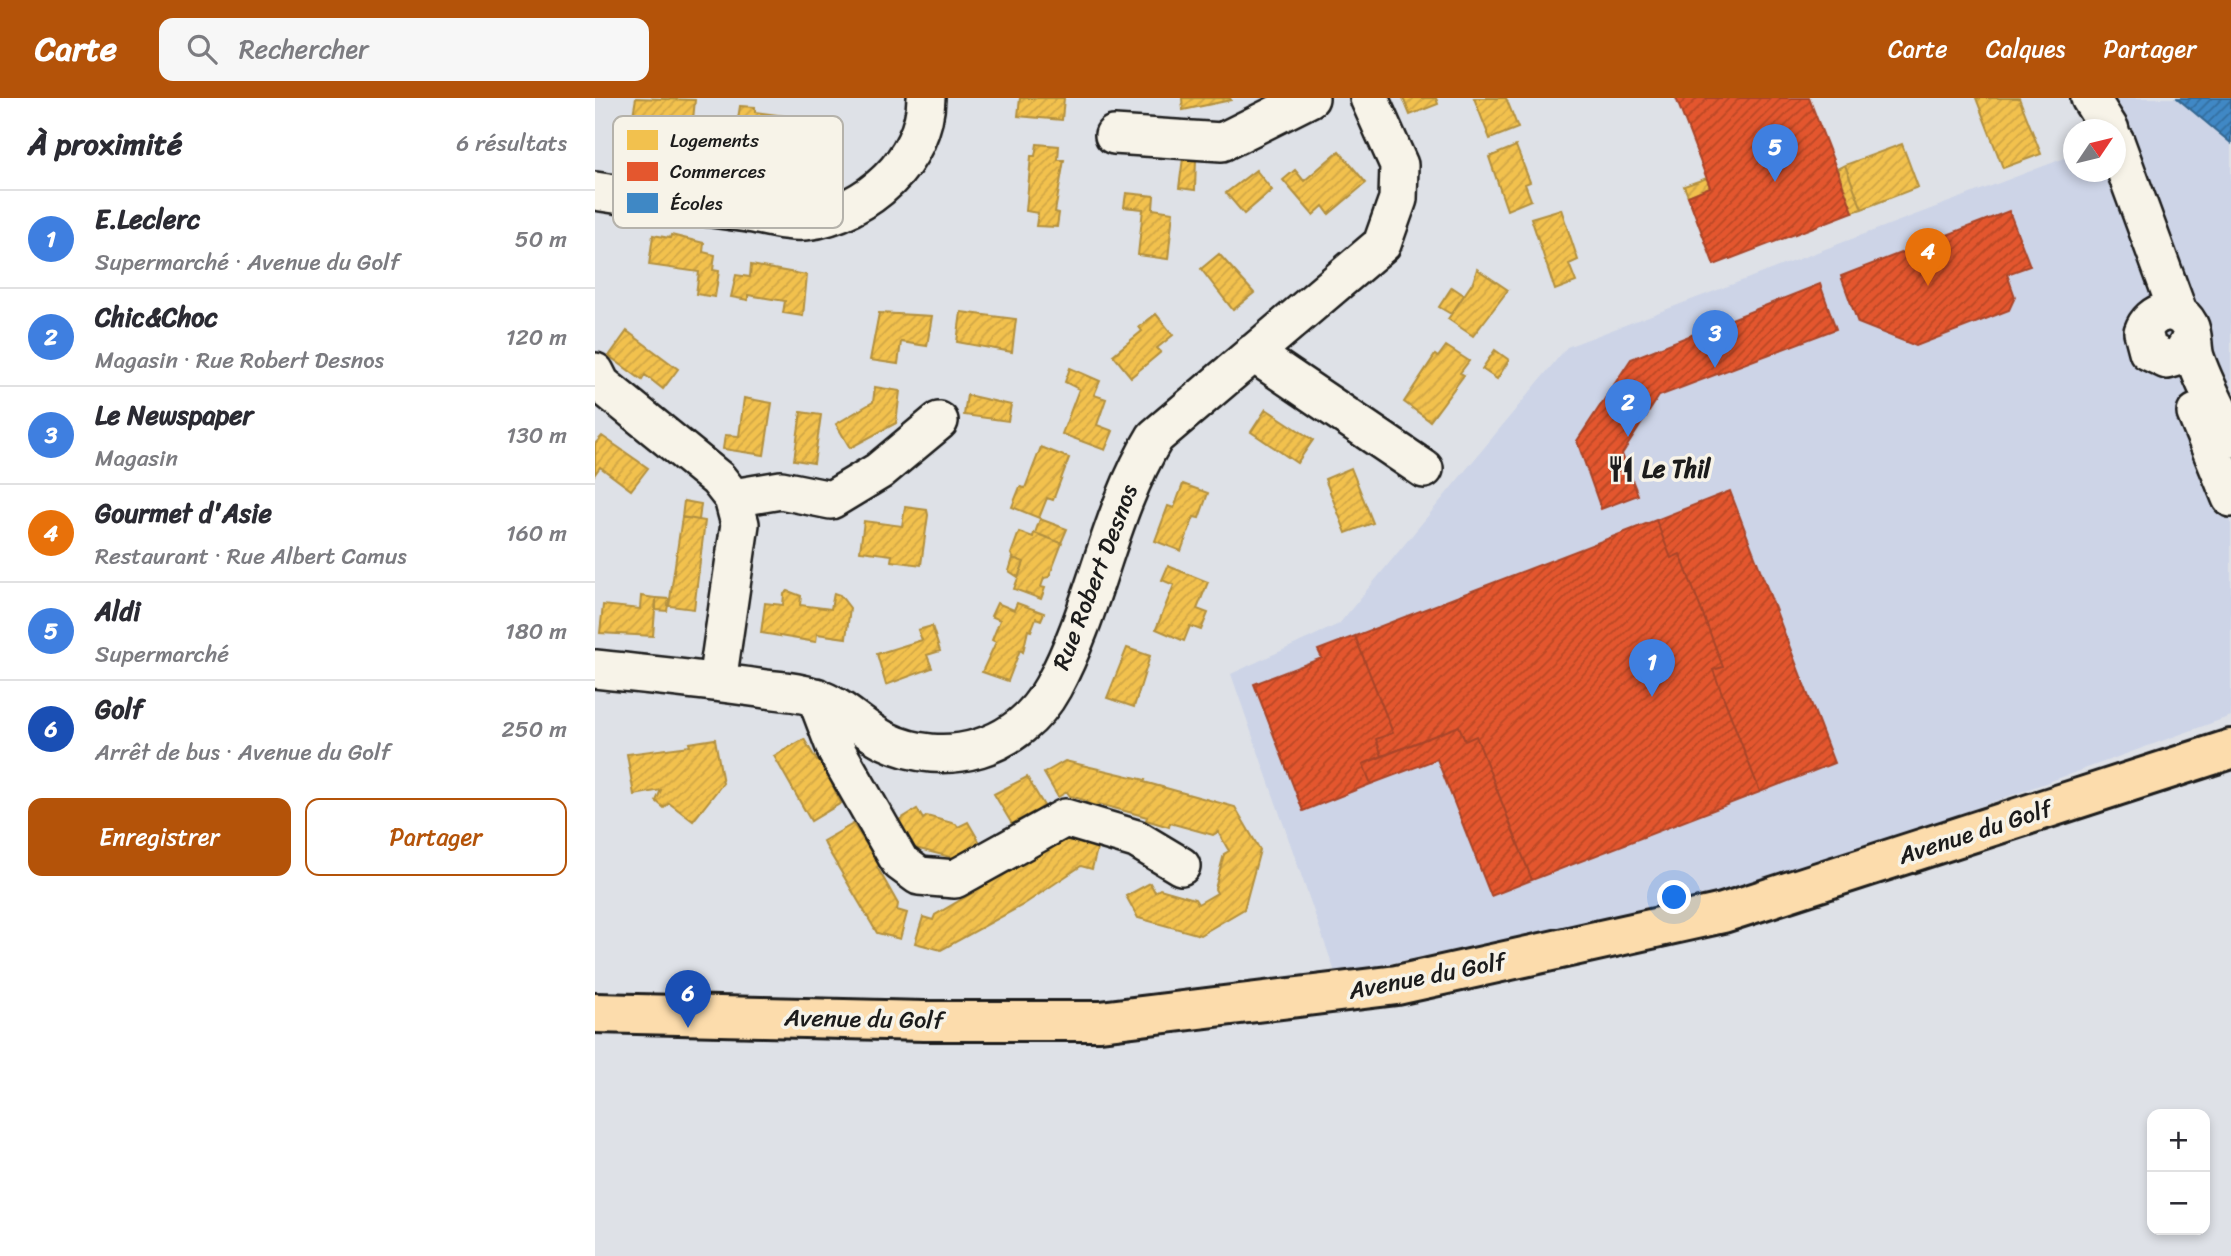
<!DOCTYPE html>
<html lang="fr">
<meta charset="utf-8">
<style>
body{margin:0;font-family:Sriracha,sans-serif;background:#f7f7f7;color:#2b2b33}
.controls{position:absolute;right:21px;bottom:21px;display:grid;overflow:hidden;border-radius:14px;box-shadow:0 4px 10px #0003}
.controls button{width:63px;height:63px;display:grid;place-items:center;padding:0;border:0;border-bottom:2px solid #e1e1e2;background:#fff;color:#2b2b33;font:35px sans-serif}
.compass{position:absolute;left:1468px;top:21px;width:63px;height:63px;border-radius:50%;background:#fff;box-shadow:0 4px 10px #0003;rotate:55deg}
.you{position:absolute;left:1080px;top:800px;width:24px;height:24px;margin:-18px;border:5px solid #fff;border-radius:50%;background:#1a73e8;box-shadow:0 0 0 10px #1a73e833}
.badge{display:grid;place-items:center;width:46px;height:46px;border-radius:50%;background:#b45309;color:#fff;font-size:23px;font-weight:700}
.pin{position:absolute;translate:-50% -58px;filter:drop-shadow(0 2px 4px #0008)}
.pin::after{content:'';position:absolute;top:37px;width:24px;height:21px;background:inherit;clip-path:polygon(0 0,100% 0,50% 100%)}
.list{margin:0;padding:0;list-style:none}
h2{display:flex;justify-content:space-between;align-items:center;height:91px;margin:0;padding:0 28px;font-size:30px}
h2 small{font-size:23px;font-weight:400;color:#7c7c81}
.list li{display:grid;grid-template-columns:46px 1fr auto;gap:21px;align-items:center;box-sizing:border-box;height:98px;padding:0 28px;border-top:2px solid #e1e1e2}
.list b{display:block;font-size:26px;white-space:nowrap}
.list p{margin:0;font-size:23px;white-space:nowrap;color:#7c7c81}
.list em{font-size:23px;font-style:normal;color:#7c7c81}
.actions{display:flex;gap:14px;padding:21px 28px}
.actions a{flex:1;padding:16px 0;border:2px solid #b45309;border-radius:14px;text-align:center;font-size:24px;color:#b45309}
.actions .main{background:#b45309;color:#fff}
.icon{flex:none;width:38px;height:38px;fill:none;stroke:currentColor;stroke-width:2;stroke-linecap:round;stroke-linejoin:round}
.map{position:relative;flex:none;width:1636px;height:1158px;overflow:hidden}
header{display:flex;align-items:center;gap:42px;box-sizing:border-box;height:98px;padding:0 35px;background:#b45309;color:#fff}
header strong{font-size:33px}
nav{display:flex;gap:38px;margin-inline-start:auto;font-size:24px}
.search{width:490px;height:63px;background:#f7f7f7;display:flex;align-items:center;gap:18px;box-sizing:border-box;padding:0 24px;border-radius:14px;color:#7c7c81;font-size:26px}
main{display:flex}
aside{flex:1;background:#fff}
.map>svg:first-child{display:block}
</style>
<header>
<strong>Carte</strong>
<div class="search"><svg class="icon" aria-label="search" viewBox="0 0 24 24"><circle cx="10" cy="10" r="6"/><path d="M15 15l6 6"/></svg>Rechercher</div>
<nav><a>Carte</a><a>Calques</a><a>Partager</a></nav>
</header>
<main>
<aside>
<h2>À proximité<small>6 résultats</small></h2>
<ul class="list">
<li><span class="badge" style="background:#3f7fe0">1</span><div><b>E.Leclerc</b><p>Supermarché · Avenue du Golf</p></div><em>50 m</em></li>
<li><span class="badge" style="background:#3f7fe0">2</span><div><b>Chic&amp;Choc</b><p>Magasin · Rue Robert Desnos</p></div><em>120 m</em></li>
<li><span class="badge" style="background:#3f7fe0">3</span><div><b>Le Newspaper</b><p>Magasin</p></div><em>130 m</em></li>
<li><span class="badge" style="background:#e8710a">4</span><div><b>Gourmet d'Asie</b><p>Restaurant · Rue Albert Camus</p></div><em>160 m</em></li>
<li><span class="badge" style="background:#3f7fe0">5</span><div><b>Aldi</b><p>Supermarché</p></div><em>180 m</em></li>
<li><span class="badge" style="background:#1a4fb4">6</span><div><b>Golf</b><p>Arrêt de bus · Avenue du Golf</p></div><em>250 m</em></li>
</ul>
<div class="actions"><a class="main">Enregistrer</a><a>Partager</a></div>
</aside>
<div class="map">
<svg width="1636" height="1158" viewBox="0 0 1636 1158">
<defs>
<pattern id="homes-hatch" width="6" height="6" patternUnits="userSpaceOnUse" patternTransform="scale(1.75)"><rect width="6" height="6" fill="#f2c14e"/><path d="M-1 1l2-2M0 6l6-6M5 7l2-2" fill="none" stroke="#cfa544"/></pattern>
<pattern id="shops-hatch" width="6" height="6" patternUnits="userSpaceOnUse" patternTransform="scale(1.75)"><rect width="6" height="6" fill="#e4572e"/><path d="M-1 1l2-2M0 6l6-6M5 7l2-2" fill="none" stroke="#b84726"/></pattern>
<pattern id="schools-hatch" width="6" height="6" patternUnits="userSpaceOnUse" patternTransform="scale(1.75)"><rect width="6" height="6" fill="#3f88c5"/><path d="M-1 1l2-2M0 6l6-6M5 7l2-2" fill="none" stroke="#346e9f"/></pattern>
</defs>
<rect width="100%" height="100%" fill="#dee1e7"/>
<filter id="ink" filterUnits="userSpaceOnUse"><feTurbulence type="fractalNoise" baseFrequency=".0143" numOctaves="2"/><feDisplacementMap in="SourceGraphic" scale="14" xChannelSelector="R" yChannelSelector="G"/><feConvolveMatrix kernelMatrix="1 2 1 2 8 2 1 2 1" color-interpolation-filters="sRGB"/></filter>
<g filter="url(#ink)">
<!-- built -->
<path fill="#cdd4e7" d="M1517 0H1636V618L1173 785 741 877 636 576 744 526 972 249 1478 57V74H1520Z"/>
<!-- homes -->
<path fill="url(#homes-hatch)" stroke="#b2903f" stroke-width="2" d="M41 0 100 2 97 31 37 23Z
M425 0H469L467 22 423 18Z
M587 0H635L636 2 588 12Z
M808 0H841L843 6 815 17Z
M879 0H911L923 30 895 41Z
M1381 0H1424L1446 56 1408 70Z
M145 8 160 9V14L213 21 207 51 140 40Z
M442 46 464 48 463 62H469L460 114 464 115 462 129 441 128 443 115 431 113 436 58H440Z
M1307 46 1323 89 1267 111 1250 67Z
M921 48 935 84 930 86 936 102 912 112 894 59Z
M744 53 771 85 734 116 728 108 718 117 688 82 700 72 709 83Z
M588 60 601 61 600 92 584 90Z
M1250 67 1267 111 1258 114 1242 71Z
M661 72 677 92 649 116 631 95Z
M1112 80 1115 89 1093 98 1089 88Z
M531 95 559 98 558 111 578 114 573 161 543 157 548 111 529 109Z
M966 111 983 162 974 166 981 184 960 192 936 120Z
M58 137 75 140 76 137 109 145 108 154 120 157 118 172 124 173 120 199 101 196 104 174 54 167Z
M624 156 659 195 638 212 606 171Z
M156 167 212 177 208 218 188 215 190 203 153 197V202L136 199 141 177 155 179Z
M882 171 913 192 878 238 853 221 878 184Z
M857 189 869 197 856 216 844 209Z
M366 214 421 221 417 254 362 244Z
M284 215 337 218 332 248 306 244 303 266 275 262Z
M561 216 578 237 562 250 566 254 536 279 518 257 547 233 544 229Z
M32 233 83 271 68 291 50 277 47 282 14 258Z
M851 248 874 263 865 275 869 277 835 323 809 304 840 257 843 259Z
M900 252 914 262 902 281 887 271Z
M475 270 505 283 499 297 511 301 502 327 518 333 510 352 467 336 484 291 470 284Z
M280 289 305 293 301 325 255 350 241 326 278 304Z
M372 297 416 307 413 323 369 317Z
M149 300 177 305 169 357 128 351 130 337 144 338Z
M671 311 718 342 702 365 656 334Z
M206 314 226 317 219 365 199 362Z
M7 338 53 370 36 392 5 369 0 376V346Z
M446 349 474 360 458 402 452 400 444 420 417 409 425 389 430 390Z
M756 370 778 425 751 435 730 381Z
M588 386 613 395 604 420 599 419 586 453 560 443 573 408 579 410Z
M89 403 106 406 104 422 87 419Z
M310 409 332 412 333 417 326 467 296 463 297 457 265 453 269 423 307 428Z
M87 419 110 423 99 511 74 508Z
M445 421 472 431 466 445 440 435Z
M424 434 438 439 439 435 467 445 454 479 449 480 446 489 450 490 446 501 419 491 429 464 418 460 416 456Z
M418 460 429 464 423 479 414 473Z
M573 468 613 484 602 511 613 515 606 532 595 528 589 543 561 531 579 487 567 482Z
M193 493 206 498 205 507 236 511 239 495 245 497 255 510 251 540 222 536 221 544 166 535 170 505 188 507 189 496Z
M46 498 61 500 58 538 5 535 8 507 45 511Z
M61 500 74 501 72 513 61 512Z
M402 505 419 512 422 505 449 515 446 522 441 520 436 533 433 532 428 554 425 552 413 583 387 574 401 544 397 542 405 522 396 518Z
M337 528 345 553 332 557 337 570 291 587 282 556 327 542 323 532Z
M532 550 555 558 539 609 512 600Z
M120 641 128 685 98 723 74 705 69 710 61 703 66 692 39 697 32 656 95 648 94 645Z
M209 641 222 663 225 661 246 705 216 723 179 658Z
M470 663 550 682 549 684 640 709 665 752 649 811 605 837 543 820 531 798 555 785 560 794 565 791 600 801 603 806 622 795 620 791 629 756 634 753 623 734 618 737 575 725 574 729 551 722 552 719 504 706 503 710 491 706 492 703 475 698 472 694 463 699 449 675Z
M432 679 451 711 440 717 439 714 417 726 399 696Z
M322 711 328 721 332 718 361 726 363 729 373 724 387 748 363 761 312 748 299 725Z
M258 726 285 767 282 769 303 806 302 812 312 815 305 841 282 835 228 743Z
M478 737 504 743 497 771 486 768 428 807 346 852 320 845 328 819 338 822 340 817 379 794 376 791 434 762 453 746 455 750Z"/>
<!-- shops -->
<path fill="url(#shops-hatch)" stroke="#a84529" stroke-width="2" d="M1081 0H1214L1258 114 1119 167 1093 98 1115 89Z
M1414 113 1435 168 1412 176 1420 199 1414 212 1321 248 1263 225 1246 178Z
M1225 186 1241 231 1064 298 1027 356 1043 397 1006 411 982 343 1036 261Z
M1135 393 1239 665 1165 694 1118 572 1128 569 1085 456 1076 460 1061 422Z
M1061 422 1076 460 1085 456 1128 569 1118 572 1165 694 937 782 881 638 870 643 864 628 787 658 781 641 798 635 760 538Z
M760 538 798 635 781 641 787 658 768 666 776 686 708 713 659 586 727 560 723 552Z
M864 628 870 643 881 638 937 782 896 798 842 661 776 686 768 666Z"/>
<!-- schools -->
<path fill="url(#schools-hatch)" stroke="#346892" stroke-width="2" d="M1582 0H1636V45Z"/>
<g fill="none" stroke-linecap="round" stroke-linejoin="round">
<defs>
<path id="minor" d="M1495 0 1515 32
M519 37 627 44 715 0
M1520 43 1584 217
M0 93C51 101 102 108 153 115 171 118 194 125 211 123 272 115 330 62 331 0
M1597 239 1586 258 1572 262 1553 253 1548 234C1555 213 1582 205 1594 227 1599 237 1597 249 1600 259 1609 287 1625 313 1636 340
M658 255 829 371
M0 274 6 286 123 381 138 400 145 426 122 584
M1601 315 1636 400
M138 400 186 392 236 402 284 373 344 323
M0 571C55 577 109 582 164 590 182 593 204 593 221 600 247 608 265 630 289 642 351 672 424 651 458 589 501 510 513 416 560 339L787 146 803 101 804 67 774 0
M221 599 242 654 305 764 324 778 360 781 470 720 541 741 586 768"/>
<path id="major" d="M0 915 329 923H505L802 887 1128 815 1636 651"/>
</defs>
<!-- minor casing -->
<use href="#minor" stroke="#1c1c1c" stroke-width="42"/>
<!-- major casing -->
<use href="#major" stroke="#1c1c1c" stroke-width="44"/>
<!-- minor -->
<use href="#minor" stroke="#f7f3e8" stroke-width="37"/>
<!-- major -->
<use href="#major" stroke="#fcdcac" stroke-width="38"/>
</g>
</g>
<!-- icons -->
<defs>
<symbol id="restaurant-bare" viewBox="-9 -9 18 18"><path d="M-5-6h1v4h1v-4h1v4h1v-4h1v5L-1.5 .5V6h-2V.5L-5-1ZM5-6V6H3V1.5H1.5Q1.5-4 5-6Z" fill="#1c1c1c" stroke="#f7f3e8" stroke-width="2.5" paint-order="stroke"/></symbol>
</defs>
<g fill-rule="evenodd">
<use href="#restaurant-bare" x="1007" y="352" width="38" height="38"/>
</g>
<g text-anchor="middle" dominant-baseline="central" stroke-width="7" stroke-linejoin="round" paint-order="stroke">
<!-- poi labels -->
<g font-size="24" font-weight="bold" fill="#1c1c1c" stroke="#f7f3e8" text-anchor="start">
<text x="1047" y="371">Le Thil</text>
</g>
<!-- street labels -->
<g font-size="24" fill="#1c1c1c" stroke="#f7f3e8">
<text transform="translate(500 479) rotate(-69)">Rue Robert Desnos</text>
<text transform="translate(1380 734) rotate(-18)">Avenue du Golf</text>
<text transform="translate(832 878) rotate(-11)">Avenue du Golf</text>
<text transform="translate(269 921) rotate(1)">Avenue du Golf</text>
</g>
</g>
<!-- legend -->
<rect x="18" y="18" width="230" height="112" rx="10" fill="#f7f3e8" stroke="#b5b2ab" stroke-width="2"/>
<rect x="32" y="32" width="31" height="20" fill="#f2c14e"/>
<rect x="32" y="64" width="31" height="19" fill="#e4572e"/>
<rect x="32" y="95" width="31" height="20" fill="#3f88c5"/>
<g font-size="19" fill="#1c1c1c">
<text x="75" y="49">Logements</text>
<text x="75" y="80">Commerces</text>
<text x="75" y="112">Écoles</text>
</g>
</svg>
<div class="controls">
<button>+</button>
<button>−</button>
</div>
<svg class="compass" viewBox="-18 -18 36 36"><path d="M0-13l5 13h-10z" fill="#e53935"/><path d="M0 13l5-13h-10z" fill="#7c7c81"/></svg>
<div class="you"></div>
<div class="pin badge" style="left:1057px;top:599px;background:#3f7fe0">1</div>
<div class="pin badge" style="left:1033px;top:339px;background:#3f7fe0">2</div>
<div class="pin badge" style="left:1120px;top:270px;background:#3f7fe0">3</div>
<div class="pin badge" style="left:1333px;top:188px;background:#e8710a">4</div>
<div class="pin badge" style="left:1180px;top:84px;background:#3f7fe0">5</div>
<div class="pin badge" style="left:93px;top:930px;background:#1a4fb4">6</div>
</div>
</main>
